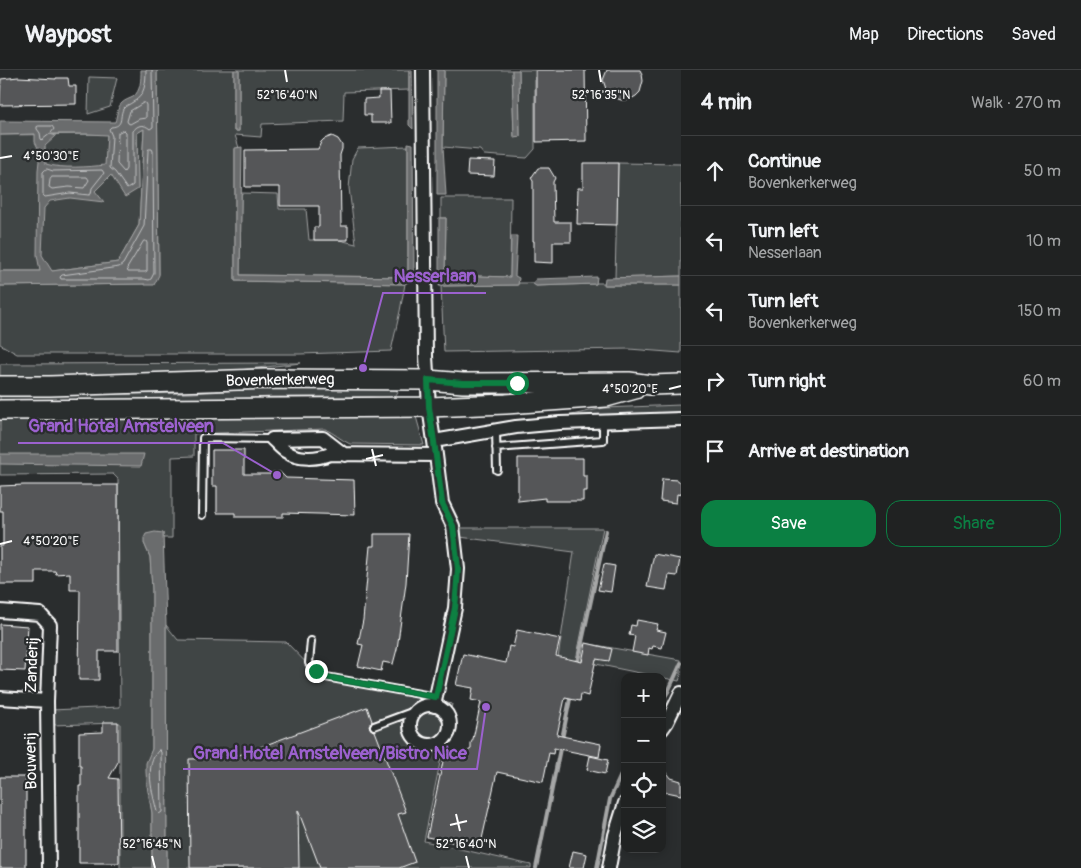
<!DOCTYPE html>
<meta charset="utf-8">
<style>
body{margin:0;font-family:Pangolin,sans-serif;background:#2d2f2f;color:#f1f3f6}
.controls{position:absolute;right:15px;bottom:15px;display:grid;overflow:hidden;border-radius:10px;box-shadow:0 2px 12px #0003}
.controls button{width:45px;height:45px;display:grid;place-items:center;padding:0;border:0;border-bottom:1px solid #3d3f40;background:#202222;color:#f1f3f6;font:25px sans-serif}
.stop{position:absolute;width:15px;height:15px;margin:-11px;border:4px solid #0b8043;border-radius:50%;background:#fff}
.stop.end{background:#0b8043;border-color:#fff;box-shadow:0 1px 5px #0008}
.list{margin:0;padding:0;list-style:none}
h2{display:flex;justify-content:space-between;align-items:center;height:65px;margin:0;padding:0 20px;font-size:21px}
h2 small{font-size:16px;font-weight:400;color:#a2a4a5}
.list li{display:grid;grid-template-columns:32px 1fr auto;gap:15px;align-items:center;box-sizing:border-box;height:70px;padding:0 20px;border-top:1px solid #3d3f40}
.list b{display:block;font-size:19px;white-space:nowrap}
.list p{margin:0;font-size:16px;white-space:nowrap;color:#a2a4a5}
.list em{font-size:16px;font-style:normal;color:#a2a4a5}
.actions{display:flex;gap:10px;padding:15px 20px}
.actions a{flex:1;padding:11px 0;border:1px solid #0b8043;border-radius:15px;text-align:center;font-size:18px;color:#0b8043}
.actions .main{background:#0b8043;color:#fff}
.icon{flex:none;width:28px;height:28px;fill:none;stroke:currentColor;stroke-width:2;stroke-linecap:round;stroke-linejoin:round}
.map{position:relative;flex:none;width:681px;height:798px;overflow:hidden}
header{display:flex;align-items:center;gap:30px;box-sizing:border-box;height:70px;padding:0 25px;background:#202222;border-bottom:1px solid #3d3f40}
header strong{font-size:24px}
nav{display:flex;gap:28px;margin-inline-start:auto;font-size:18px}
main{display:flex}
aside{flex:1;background:#202222}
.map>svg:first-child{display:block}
</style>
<header>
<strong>Waypost</strong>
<nav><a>Map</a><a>Directions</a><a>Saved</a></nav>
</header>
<main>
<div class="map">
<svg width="681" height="798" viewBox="0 0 681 798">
<rect width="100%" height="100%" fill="#2a2d2e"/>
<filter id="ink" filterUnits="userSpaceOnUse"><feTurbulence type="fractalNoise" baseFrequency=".02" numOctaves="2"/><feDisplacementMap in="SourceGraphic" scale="10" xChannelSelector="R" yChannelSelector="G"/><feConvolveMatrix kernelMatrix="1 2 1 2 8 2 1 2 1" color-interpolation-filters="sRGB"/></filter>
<g filter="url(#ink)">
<!-- green -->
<path fill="#414445" stroke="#a0a2a2" d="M157 0H234V61H239V0H409V20L344 22 343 51 262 54 261 67 235 65 239 78 235 79V211L405 214 400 241 391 281 300 284H17L0 274V216L145 214H154L159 204Z
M444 0H512L514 67H520L519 0H535V79L527 88 484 85 480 80 443 77Z
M89 7 117 8 110 37 88 44Z
M144 59 139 155 118 192 52 201H0V65L107 64 106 95 138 119 137 63Z
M408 76V207L240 205 241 123 278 124 279 139H306L309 170H339L356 174 349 118 352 89 358 78Z
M618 93 681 94V206L615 208Z
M441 128H511L510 207 445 205 446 148H441Z
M518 213H532L536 216 596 214V213H604L605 215H681V283L629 279 444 282 441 216 517 215Z
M301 293 178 307 0 308V294Z
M275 318H395L398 323 395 327 389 328 371 327H272L149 333 0 334V326L192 323Z
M681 335V343L567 346 604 338Z
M415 343 424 375 350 374C341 370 334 363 325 359L194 364V386L172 387V468H163V463L144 473 150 487 152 519V679L147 693V715L152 743V798H120V653L52 655 51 640 120 637 118 409 113 404 0 405V348Z
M460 458H603L576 590 569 591 558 588 574 482 460 467Z
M166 555 178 570 286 572 319 606 452 634 424 771 531 795V798H167Z
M584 573 681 590V605L679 611 581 591Z"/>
<!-- water -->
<path fill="#6a6c6d" stroke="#a6a7a7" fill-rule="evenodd" d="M141 0H157L159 205 154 215H145V214L0 216V201H40L37 185 38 100 40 82 35 72V64L0 65V51L115 52C117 46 117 37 122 33 125 30 129 29 133 27 141 21 141 9 141 0ZM144 59 139 155 118 192 52 201 42 185 44 138 50 131 70 128 104 132 95 121 111 105 125 127 138 119 137 63ZM88 64 107 65 105 95C89 97 61 99 46 94L45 76 56 66 50 64Z
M234 0H239V61H234Z
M409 0H412L413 59 409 55Z
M437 0H444L443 77 446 125H437Z
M512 0H519L520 67 514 68Z
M408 73 413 74 414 204 411 211 404 214 235 211V78L242 77 240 205 408 207Z
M439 148H446L445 205 510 207 511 166H517L515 206 519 208 518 215 439 216Z
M681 206V215H604L605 208Z
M597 207 596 214 536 216 532 213 536 209Z
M0 384H144L141 396 0 394Z
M155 462 163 463 166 555 167 798H152V743L147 715 146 702V693L152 679V519L150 487 144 473V468L146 464Z"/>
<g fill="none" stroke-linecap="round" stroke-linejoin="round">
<!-- shore -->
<path stroke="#c3c4c5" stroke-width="1" d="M146 0C146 12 145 26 133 32 129 35 126 35 123 39 119 48 124 56 111 57L109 59 112 66 110 98 115 102 127 119 133 115V61C138 54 144 54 150 59L153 57 152 0
M145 33 146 35V48L139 49 130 54 128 53 127 51 130 41 143 33Z
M39 56H52L54 59 51 63 42 70 41 69 40 63 37 59V57Z
M124 60 126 62V99L124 102 117 94 118 63Z
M149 79H152L153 81 154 203 151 209 149 210 144 209H61L60 207 62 205 119 197 123 194 144 156 148 81Z
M47 99 53 101 102 100 104 103 92 118 91 124 89 125 70 123 45 127 43 125V102L45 100Z
M52 107H87L89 110 84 118 69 117 52 119 49 117 50 110Z
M144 171H146L147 173V201L145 202H128L127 199Z
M159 680 161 682 162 742 159 744 157 742C153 724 143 695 159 680Z"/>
<!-- stream -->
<path stroke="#a6a7a7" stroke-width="4" d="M577 595 606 461
M662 631 668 622 681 593
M536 798 571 624
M597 798 610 729 625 696"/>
</g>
<!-- building -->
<path fill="#555758" stroke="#fff" d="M536 0H585L586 71 536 72Z
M607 0H640L642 4 643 11 640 22 636 26 629 30H621L613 27 607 22 603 10Z
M18 7 56 9V8H68L69 16H76V34L0 35 1 9Z
M379 21H390L391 53H371V45H364V29L379 28Z
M332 66 338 69 342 75V79L340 85 341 156H348V170H314V157H319V136H280V117H245V80L318 79 321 72 324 69Z
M468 90 495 91 494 106 467 105Z
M583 93H618L617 155 577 154 578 118H583Z
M538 98H549L555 108 553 112 554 152H571V172H553V193L534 192V171H533V111L531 108Z
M212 380H244V404H271L273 402H280L286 408 354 410 355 445 283 443V447H235V443H217V416H212Z
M518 388H583V406H587V421H583V431H545V428L518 431Z
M662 409 678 410V412H681V425L677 424 676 433 660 431Z
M24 415H118V581H99V610H79L80 520H70V503L56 504 55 501H36V514H0V476H3V441H0V416Z
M374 464H409L406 513 397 579 393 594 383 592 381 601 358 596 363 575 358 574 363 550 370 476H374Z
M654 484 680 489 677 506 669 505 666 520 647 517Z
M604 494 615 496 611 522 598 520Z
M637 550 658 554 656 560 666 562 662 578 653 576 652 579 649 578 648 585 632 582 635 566 629 565 631 555 636 556Z
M0 554 28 556 25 601 0 600Z
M517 560 560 569 556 586 582 592 586 573 612 579 609 591 596 589 588 626 581 624 580 631 565 628 557 665 601 674 599 687 554 678 553 684 549 683 543 712 497 702 480 778 427 767 445 682 462 685 471 679V673L473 669 481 632 471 630 473 618 456 615 463 584 506 593 509 576 513 577Z
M367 637 372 651 369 655 370 658 373 661H375L406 742 398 744 415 792 399 798H320L298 740 299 798H190L189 689 231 688Z
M103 652H118V692L109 708 118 709 119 793H79V716H81V696H79V663L103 662Z
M590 686 608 690 605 704 587 700Z
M662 696 671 708 681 711V725L662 721Z
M0 707H26V798H0Z
M573 781 587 784 584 798H569Z"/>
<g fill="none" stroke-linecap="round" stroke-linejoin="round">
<defs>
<path id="lane" d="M496 361 497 400
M496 378 603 370V351
M202 445 203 368 272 369
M311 571 309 593 316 601 326 607 436 627
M374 656 417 640"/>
<path id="street" d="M423 0 426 286 429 337 436 385 442 433 453 456 458 499 455 538 434 636
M272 369C277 373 281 379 287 382 298 390 317 389 330 384L436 385
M272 369 323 368 345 385
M434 371 516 357 560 353 681 349
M0 541 40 544 50 555 47 631 49 798
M0 628 47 631
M410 655a20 20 0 1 1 40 0a20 20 0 1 1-40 0Z
M662 659 667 652 681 623
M609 798 615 765 625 733"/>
<path id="secondary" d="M0 316H50L266 309 428 310 463 313 629 312 651 315 681 314
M0 340 429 337 506 334 606 327 635 319"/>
</defs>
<!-- lane casing -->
<use href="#lane" stroke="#fff" stroke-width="10"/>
<!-- street casing -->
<use href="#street" stroke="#fff" stroke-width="16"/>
<!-- secondary casing -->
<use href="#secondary" stroke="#fff" stroke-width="22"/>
<!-- lane -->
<use href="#lane" stroke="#2a2d2e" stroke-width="6"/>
<!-- street -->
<use href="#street" stroke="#2a2d2e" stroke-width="12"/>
<!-- secondary -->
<use href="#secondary" stroke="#2a2d2e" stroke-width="19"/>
</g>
</g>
<g fill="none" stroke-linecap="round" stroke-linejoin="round" filter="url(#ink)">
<!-- route -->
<path stroke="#0b8043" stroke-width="6" d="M316 601 326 607 436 627 455 538 458 499 453 456 442 433 436 386 429 337 428 310 463 313H517"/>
</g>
<!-- ticks -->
<path fill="none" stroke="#fff" stroke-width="2" d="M285 0 287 12M599 0 601 12M0 88 12 86M669 319 681 316M372 379 376 396M366 389 383 385M0 474 12 471M456 744 460 761M450 755 467 751M152 786 155 798M466 786 469 798"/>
<g text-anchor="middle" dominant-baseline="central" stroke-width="4.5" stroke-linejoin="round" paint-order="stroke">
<!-- street labels -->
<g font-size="16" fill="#fff" stroke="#2a2d2e">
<text transform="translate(280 310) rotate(-1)">Bovenkerkerweg</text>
<text transform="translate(32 595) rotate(-88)">Zanderij</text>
<text transform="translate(31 691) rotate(-91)">Bouwerij</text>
</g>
</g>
<g font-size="12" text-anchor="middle" fill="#fff" stroke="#2a2d2e" stroke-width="4.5" stroke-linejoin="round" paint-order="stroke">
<text x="287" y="29">52°16'40"N</text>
<text x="601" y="29">52°16'35"N</text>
<text x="51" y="90">4°50'30"E</text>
<text x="630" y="323">4°50'20"E</text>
<text x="51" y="475">4°50'20"E</text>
<text x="152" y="778">52°16'45"N</text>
<text x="466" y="778">52°16'40"N</text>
</g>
<!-- callouts -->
<path fill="none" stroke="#9c61cf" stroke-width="2" d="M363 298L383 223H486M277 405L223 373H18M486 637L477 699H183"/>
<g fill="#9c61cf" stroke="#2a2d2e" stroke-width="2">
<circle cx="363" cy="298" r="5"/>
<circle cx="277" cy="405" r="5"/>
<circle cx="486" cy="637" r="5"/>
</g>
<g font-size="18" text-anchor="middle" font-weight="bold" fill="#9c61cf" stroke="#2a2d2e" stroke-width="4.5" stroke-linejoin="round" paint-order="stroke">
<text x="435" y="212">Nesserlaan</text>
<text x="121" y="362">Grand Hotel Amstelveen</text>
<text x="330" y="689">Grand Hotel Amstelveen/Bistro Nice</text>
</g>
</svg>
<div class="controls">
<button>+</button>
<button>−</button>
<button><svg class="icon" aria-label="locate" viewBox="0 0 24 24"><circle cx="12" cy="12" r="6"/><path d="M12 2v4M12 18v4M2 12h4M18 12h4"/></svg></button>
<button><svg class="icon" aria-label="layers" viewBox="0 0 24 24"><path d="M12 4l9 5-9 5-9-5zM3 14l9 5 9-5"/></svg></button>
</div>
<div class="stop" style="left:517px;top:313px"></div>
<div class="stop end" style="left:316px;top:601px"></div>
</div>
<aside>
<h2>4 min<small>Walk · 270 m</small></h2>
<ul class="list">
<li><svg class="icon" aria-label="ahead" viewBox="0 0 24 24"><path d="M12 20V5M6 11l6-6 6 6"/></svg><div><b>Continue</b><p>Bovenkerkerweg</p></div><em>50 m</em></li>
<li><svg class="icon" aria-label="left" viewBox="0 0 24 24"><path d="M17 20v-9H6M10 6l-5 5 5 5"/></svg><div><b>Turn left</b><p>Nesserlaan</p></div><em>10 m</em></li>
<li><svg class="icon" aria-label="left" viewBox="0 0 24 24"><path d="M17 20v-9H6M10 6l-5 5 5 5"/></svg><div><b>Turn left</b><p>Bovenkerkerweg</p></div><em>150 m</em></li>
<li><svg class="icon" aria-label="right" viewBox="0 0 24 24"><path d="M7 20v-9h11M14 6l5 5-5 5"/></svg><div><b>Turn right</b></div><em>60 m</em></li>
<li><svg class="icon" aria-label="arrive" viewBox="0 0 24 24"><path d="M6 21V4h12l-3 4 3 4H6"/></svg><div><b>Arrive at destination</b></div></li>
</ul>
<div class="actions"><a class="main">Save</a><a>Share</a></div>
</aside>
</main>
